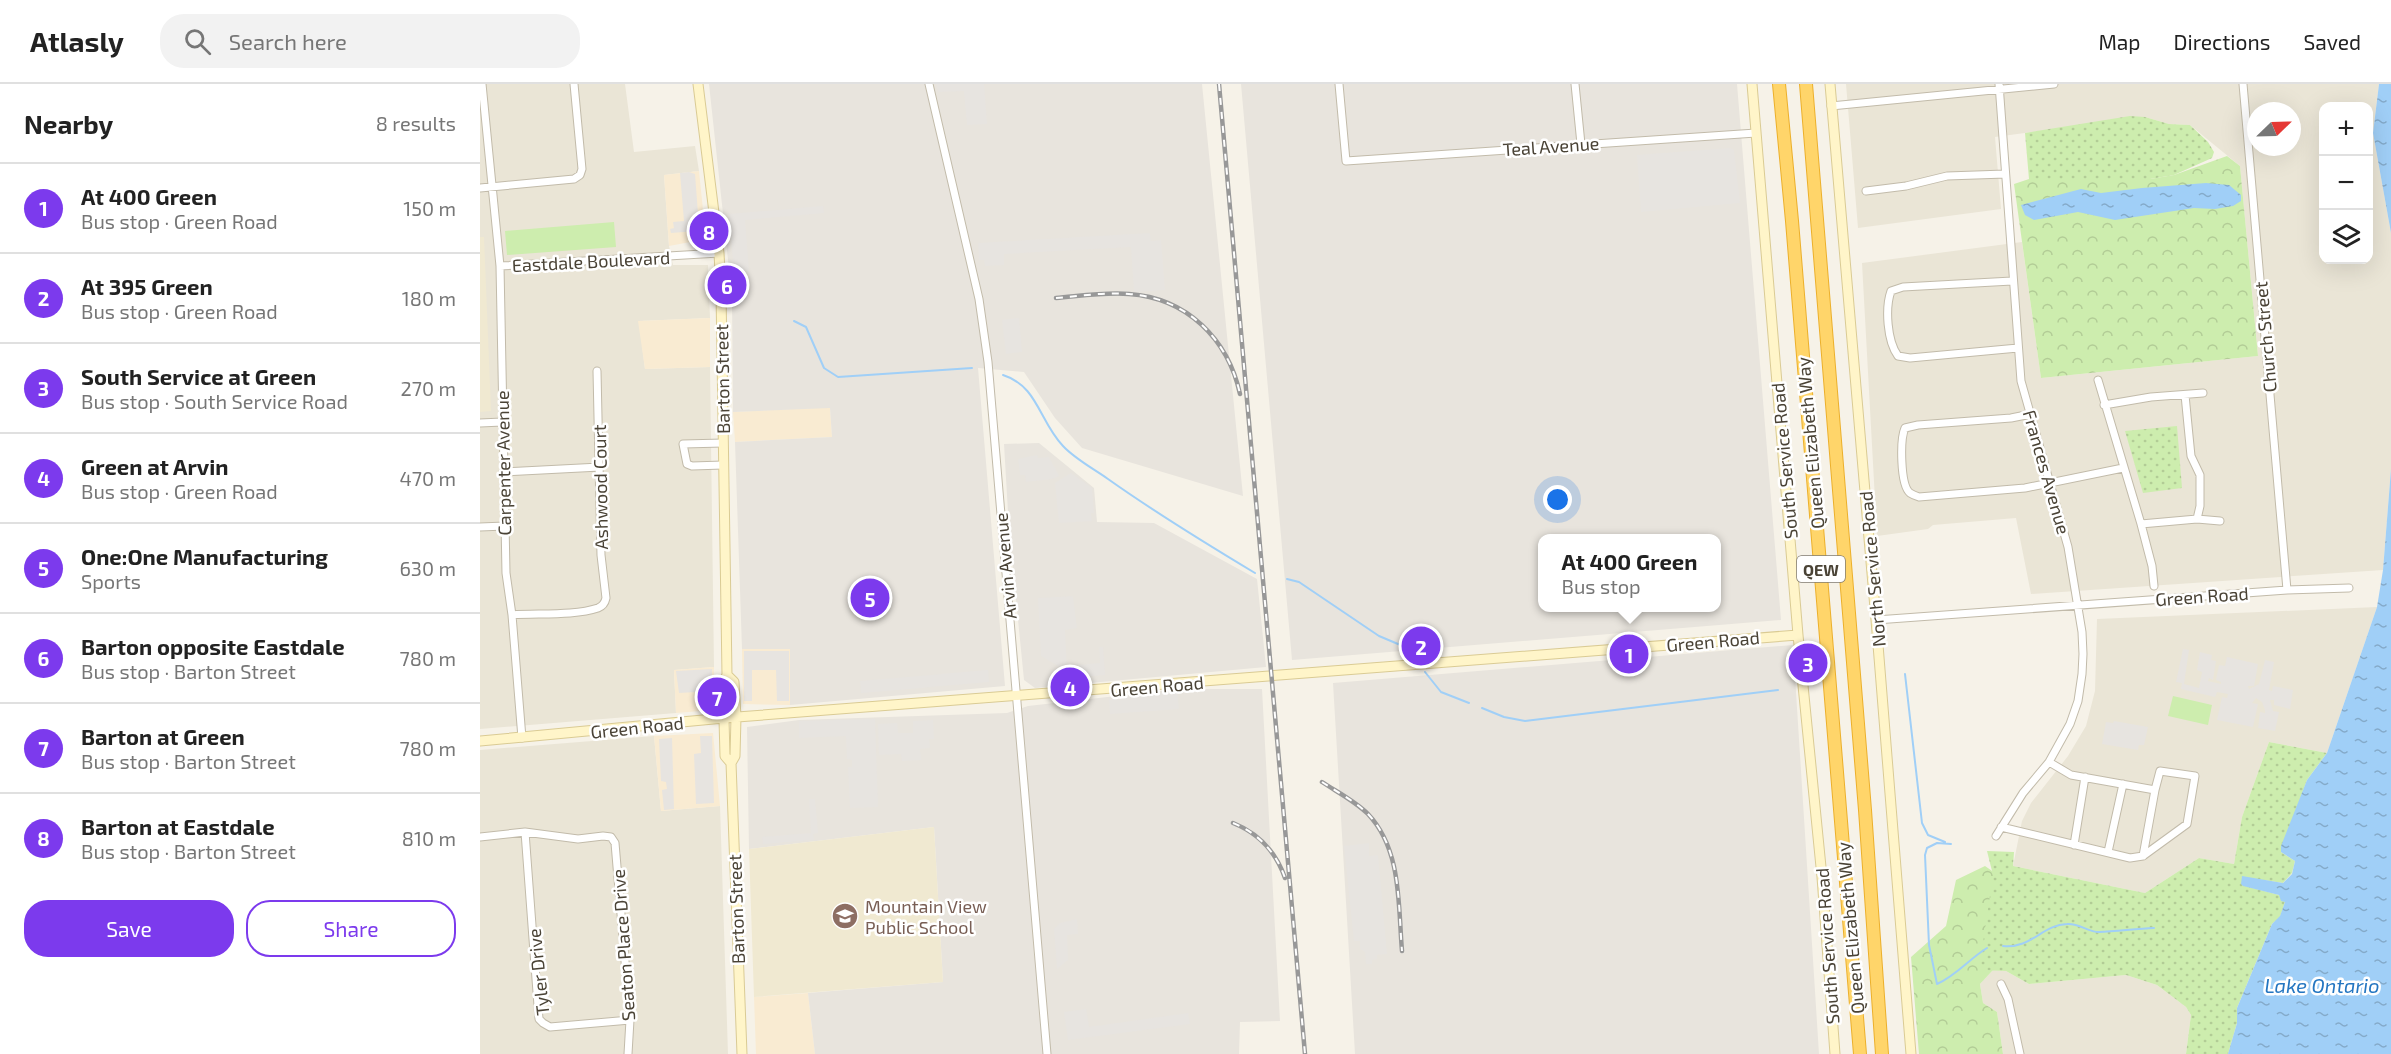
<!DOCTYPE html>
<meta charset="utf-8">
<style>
body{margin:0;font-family:"Exo 2",sans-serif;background:#f2f2f2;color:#222}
.controls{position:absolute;right:18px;top:18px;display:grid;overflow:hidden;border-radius:12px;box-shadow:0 6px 24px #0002}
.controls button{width:54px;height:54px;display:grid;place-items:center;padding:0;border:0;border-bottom:2px solid #e0e0e0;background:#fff;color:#222;font:30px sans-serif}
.compass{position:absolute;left:1767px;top:18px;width:54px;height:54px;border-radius:50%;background:#fff;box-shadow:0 6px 24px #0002;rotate:67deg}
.you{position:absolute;left:1078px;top:416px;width:21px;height:21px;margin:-15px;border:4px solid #fff;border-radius:50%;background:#1a73e8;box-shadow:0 0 0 9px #1a73e833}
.badge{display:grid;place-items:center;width:39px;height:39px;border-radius:50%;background:#7c3aed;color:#fff;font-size:20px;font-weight:700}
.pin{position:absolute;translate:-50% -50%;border:3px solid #fff;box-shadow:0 2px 6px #0006}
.popup{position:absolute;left:1058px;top:450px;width:183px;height:78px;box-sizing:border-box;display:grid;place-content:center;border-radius:12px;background:#fff;filter:drop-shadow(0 2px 4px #0005);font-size:20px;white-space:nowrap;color:#767676}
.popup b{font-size:22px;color:#222}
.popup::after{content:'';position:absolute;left:50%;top:100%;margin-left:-12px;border:12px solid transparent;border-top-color:#fff}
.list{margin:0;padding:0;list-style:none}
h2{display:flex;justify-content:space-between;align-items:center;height:78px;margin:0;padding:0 24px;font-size:26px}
h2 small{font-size:20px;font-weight:400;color:#767676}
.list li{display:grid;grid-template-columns:39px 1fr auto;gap:18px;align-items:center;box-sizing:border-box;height:90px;padding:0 24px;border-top:2px solid #e0e0e0}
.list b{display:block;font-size:22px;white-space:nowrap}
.list p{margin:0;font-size:20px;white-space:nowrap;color:#767676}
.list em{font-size:20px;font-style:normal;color:#767676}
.actions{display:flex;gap:12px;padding:18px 24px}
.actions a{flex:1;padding:14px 0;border:2px solid #7c3aed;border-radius:24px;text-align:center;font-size:21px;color:#7c3aed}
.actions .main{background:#7c3aed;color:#fff}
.icon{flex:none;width:33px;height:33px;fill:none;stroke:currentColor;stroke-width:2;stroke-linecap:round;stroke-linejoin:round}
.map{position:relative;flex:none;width:1911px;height:970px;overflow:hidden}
header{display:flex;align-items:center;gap:36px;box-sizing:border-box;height:84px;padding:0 30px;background:#fff;border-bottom:2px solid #e0e0e0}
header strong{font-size:28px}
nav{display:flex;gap:33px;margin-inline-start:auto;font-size:21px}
.search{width:420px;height:54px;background:#f2f2f2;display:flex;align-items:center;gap:15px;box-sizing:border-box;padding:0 21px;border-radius:24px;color:#767676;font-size:22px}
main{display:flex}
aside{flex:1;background:#fff}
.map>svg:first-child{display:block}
</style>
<header>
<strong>Atlasly</strong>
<div class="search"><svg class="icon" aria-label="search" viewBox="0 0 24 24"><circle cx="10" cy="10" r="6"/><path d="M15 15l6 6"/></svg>Search here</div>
<nav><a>Map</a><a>Directions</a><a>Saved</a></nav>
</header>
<main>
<aside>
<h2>Nearby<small>8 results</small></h2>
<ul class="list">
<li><span class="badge">1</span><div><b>At 400 Green</b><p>Bus stop · Green Road</p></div><em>150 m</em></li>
<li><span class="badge">2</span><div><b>At 395 Green</b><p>Bus stop · Green Road</p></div><em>180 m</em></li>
<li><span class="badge">3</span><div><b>South Service at Green</b><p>Bus stop · South Service Road</p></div><em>270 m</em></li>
<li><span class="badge">4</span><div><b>Green at Arvin</b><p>Bus stop · Green Road</p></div><em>470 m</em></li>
<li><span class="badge">5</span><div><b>One:One Manufacturing</b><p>Sports</p></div><em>630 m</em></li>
<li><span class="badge">6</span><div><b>Barton opposite Eastdale</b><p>Bus stop · Barton Street</p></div><em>780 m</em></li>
<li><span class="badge">7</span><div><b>Barton at Green</b><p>Bus stop · Barton Street</p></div><em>780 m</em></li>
<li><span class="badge">8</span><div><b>Barton at Eastdale</b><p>Bus stop · Barton Street</p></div><em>810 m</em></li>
</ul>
<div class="actions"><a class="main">Save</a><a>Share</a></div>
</aside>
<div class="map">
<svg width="1911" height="970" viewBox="0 0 1911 970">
<defs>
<pattern id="forest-crowns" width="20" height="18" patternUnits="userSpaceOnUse" patternTransform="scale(1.5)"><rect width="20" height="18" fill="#cdedae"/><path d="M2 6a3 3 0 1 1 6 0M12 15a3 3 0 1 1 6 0" fill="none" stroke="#b2cc96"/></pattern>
<pattern id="park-dots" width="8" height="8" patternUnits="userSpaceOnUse" patternTransform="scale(1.5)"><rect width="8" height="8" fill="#cdedae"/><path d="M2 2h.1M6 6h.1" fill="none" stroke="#b2cc96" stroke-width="1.8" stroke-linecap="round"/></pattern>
<pattern id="water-ripples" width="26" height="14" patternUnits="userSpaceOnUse" patternTransform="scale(1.5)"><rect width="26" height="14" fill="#a0cff7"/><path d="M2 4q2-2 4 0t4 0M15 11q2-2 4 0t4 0" fill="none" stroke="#84aac9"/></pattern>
</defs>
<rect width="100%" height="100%" fill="#f6f2e8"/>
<!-- residential -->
<path fill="#eae5d6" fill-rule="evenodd" d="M0 0H145L154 68 215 62 219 87 184 91 189 162 193 181H228L230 234 159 237 165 285 230 283 234 583 194 586 196 629 0 645Z
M1366 0H1899L1893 49 1911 149V385L1903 486 1551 510 1536 434 1453 441 1448 445 1397 452 1382 179 1542 158 1561 294 1778 272 1760 82 1710 41 1689 40 1665 33 1515 53 1521 125 1378 144ZM1844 22H1888V176H1844ZM1776 27H1812V63H1776Z
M1897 523 1847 669 1789 658 1762 733 1754 780 1719 774 1665 809 1533 782 1542 737 1551 719 1588 672 1606 642 1615 607 1617 535Z
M174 652 181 727 240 722 248 970H0V666Z
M1513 886 1526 887 1549 900 1646 891 1677 901 1706 923 1711 931 1706 970H1523L1517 928 1503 919 1500 900Z"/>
<!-- commercial -->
<path fill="#f9ebd2" d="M219 87 226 155 189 162 184 91Z
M230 234V283L165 285 158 237Z
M350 323 352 353 255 358 253 328Z
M262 565H310V621L263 620Z
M234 583 233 626 196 629 194 586Z
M233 649 240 722 181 727 174 652Z
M328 909 335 970H276L274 913Z"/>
<!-- industrial -->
<path fill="#e8e4dd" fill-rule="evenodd" d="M229 0H722L763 412 602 364 575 334 544 288 498 284 525 602 310 621V565H262L255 358 352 353 350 324 253 328 252 213Z
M761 0H1257L1301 536 812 576ZM1062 454H1236V524H1062Z
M559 359 614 404 617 438 674 439 777 495 786 583 555 604 544 596 529 445 524 360Z
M1313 561 1339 970H875L853 599Z
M698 605H782L800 937 760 938 759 970H335L328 909 463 898 454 743 269 765 267 643 319 636 527 629 548 622Z"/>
<!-- education -->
<path fill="#f0e9d1" d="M0 153H4L11 327 0 328Z
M454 743 463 898 274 913 269 765Z"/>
<!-- grass -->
<path fill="#cdedae" d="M134 138 136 163 27 171 25 147Z
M1693 612 1732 621 1728 641 1688 632Z"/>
<!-- forest -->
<path fill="url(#forest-crowns)" d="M1747 72 1760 82 1778 272 1561 294 1534 100 1549 95H1670L1694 91Z
M1505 782 1518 791 1513 886 1500 900 1503 919 1517 928 1523 970H1439L1431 873 1466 842 1476 796Z"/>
<!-- park -->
<path fill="url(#park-dots)" d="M1650 32 1665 33 1689 40 1710 41 1728 58 1734 68 1732 74 1694 91 1670 95H1549L1545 49Z
M1697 342 1702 404 1663 409 1645 347Z
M1789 658 1847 669 1827 696 1801 768 1815 777 1812 789 1803 799 1763 793 1762 801 1799 811 1805 818 1800 833 1792 840 1757 924V939L1748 970H1706L1711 931 1706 923 1677 901 1646 891 1549 900 1526 887 1499 886 1513 791 1507 767 1534 768 1533 782 1665 809 1719 774 1754 780 1762 733Z"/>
<!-- parking -->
<path fill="#e7e4e0" d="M456 0H504L507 40 487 41 484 7 458 8Z
M1250 64 1254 66 1260 119 1161 128 1157 71Z
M209 88 215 90 219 143 216 147 191 149 190 145 194 144 193 138 204 137 200 89Z
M343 122 344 129 265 136 269 187 254 188 249 130Z
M670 149 671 157 681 156 685 206 654 208 651 163 524 170V181L505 182 504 176H499L498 159Z
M539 234 542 268 526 270 522 236Z
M557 371 558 374 569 373 579 392 572 395 546 398 545 391H540L538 375Z
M591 389 612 404 614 429H611L612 437 579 439 575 399Z
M593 512 597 544 585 546 587 587 561 572 558 514Z
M619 563H623L625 591 590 594 589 582 620 579Z
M1703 565 1709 566 1704 600 1719 604 1722 588 1717 586 1720 568 1732 571 1731 576 1736 577 1733 596 1729 594 1728 597 1741 600V598L1736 596 1739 581 1745 582 1747 573 1778 580 1774 602H1768L1769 605 1779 600 1785 576 1794 578 1789 606 1792 607 1793 602 1813 606 1810 625 1794 621V616H1790L1793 627 1799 628 1795 647 1778 644 1780 628 1785 629V626L1782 618 1776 614 1772 619 1778 620 1773 643 1737 636 1742 613 1747 614 1748 610 1737 608 1735 613 1701 605 1702 599 1696 598Z
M264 567H309V617H297L296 586H272V617H264Z
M232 585V607L199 609 196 587Z
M508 586 509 598 381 609 380 597Z
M697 607 699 625 630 630 629 615Z
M395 635 398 723 370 724 368 683H372V676L367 675 366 652 319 654V637Z
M453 636 454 655H449L450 664 440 665 441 676 422 677 421 670 399 671 398 640 417 639 418 649H433V637Z
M1634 637 1668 643 1664 661H1659L1658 666 1622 660 1626 638 1633 639Z
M220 652H232L234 719 216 720 214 670 221 669Z
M192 654 194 725 184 726 182 706 187 705 186 698 181 697 179 655Z
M329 715H335L338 749 333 750 334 756 283 760 282 753 331 749Z
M889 759V772L898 771 907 870 897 871V875L892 876V880H886L885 868 880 865V857H874L864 762Z
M597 835 598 850 587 851 588 876 577 885 574 845 580 839Z
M606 925 609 943 708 929 710 940 588 956 584 928Z"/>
<!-- water -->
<path fill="url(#water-ripples)" d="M1899 0H1911V149L1893 49Z
M1726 99 1749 101 1761 111V117L1753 122 1735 125 1714 124 1635 136 1598 128 1554 136 1545 131 1541 121 1601 105 1621 109 1662 104Z
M1911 385V970H1748L1757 939V924L1792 840 1800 832 1805 818 1801 817 1799 811 1763 802 1761 800 1762 792 1803 799 1812 790 1815 777 1801 768V762L1827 696 1847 669 1897 523 1903 486Z"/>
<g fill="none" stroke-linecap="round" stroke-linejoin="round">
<!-- stream -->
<path stroke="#a0cff7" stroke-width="2" d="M314 237 326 243 344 284 358 293 492 284
M523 291C558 302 559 337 583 362 595 375 614 385 628 395 676 429 725 459 775 489
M807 495 819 498 899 552 937 568
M945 588 961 608 989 619
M1425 590 1442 739 1448 751 1465 758
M1002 624 1024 633 1045 637 1298 606
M1471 760 1457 759 1447 764 1445 771 1449 861 1457 900C1477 891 1489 875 1507 864
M1523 862C1551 865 1562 841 1587 840 1599 839 1608 848 1619 848 1637 847 1656 845 1674 844"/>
<defs>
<path id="street" d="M2 0 20 182 26 489 32 531 42 654
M449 0 499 215 508 278 567 970
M859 0 866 77 1276 49
M1095 0 1101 60
M1763 0 1807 506
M1351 22 1574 0
M0 104 94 95 100 91 102 85 94 0
M1386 107 1426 102 1467 92 1525 90
M20 182 239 169
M1532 197 1423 203 1411 207C1405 224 1407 257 1418 272L1430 274 1538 264
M1618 296 1661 440 1672 482 1674 502
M1705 311 1711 372 1720 391V422L1717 435
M1624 321 1671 313 1723 309
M1551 330 1531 334 1438 341 1425 344C1420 355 1420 401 1430 409 1433 411 1436 412 1439 413L1545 404 1643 384
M0 339 22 338
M243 359 203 360 207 380 212 382 243 381
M23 388 120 383
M1661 440 1717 435 1740 437
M0 443 25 442
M32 531C58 529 94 532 118 524 123 522 125 519 126 514L121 471 117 287
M1396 536 1807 506 1869 504
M1521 743 1650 774 1663 772 1707 740 1715 692 1680 687 1675 706 1591 691 1569 678
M45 748 59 935 63 939 70 943 150 936
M1516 752 1543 709 1569 678 1590 640 1598 617 1602 590 1603 570 1602 548 1588 463 1541 297 1519 0
M0 753 45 748 98 755 123 752 131 753 135 759 150 936 148 970
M1594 761 1605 693
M1628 768 1643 700
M1663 772 1675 706
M1521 900 1528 915 1540 970"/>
<path id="secondary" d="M218 0 239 169 241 208 247 591 243 599 245 672 251 679
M1272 0 1318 551 1342 793 1355 970
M1350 0 1396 536 1431 970
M247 591 254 598 256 633 255 672 251 679 262 970
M0 657 244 634 1318 551"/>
<path id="highway" d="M1299 0 1312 137 1380 970
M1326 0 1385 726 1402 970"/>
</defs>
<!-- street casing -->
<use href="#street" stroke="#c2bbaa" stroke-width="9"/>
<!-- secondary casing -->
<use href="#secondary" stroke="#dacb94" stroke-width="11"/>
<!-- highway casing -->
<use href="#highway" stroke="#ecb02c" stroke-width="14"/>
<!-- street -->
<use href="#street" stroke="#fff" stroke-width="7"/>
<!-- secondary -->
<use href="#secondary" stroke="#fff5c9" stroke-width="9"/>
<!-- highway -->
<use href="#highway" stroke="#ffd56a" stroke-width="12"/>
<defs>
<path id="rail" d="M739 0 825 970
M576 214C600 212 625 208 649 210 707 214 748 255 760 310
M842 698C857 708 875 717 888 730 922 766 918 821 922 867
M753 739C778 749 796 768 805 794"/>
</defs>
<!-- rail casing -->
<use href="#rail" stroke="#989898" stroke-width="4.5"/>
<!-- rail -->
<use href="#rail" stroke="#fff" stroke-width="2" stroke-dasharray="7" stroke-linecap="butt"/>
</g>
<!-- icons -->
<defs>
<symbol id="school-disc" viewBox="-11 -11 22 22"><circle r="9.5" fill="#8d6e63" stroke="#fff"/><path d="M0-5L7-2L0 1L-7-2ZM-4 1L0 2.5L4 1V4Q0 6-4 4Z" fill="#fff"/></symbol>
</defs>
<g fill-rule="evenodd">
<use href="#school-disc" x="350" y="817" width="30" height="30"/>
</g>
<g text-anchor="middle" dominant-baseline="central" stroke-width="5" stroke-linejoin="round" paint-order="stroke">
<!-- shield labels -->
<rect fill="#fff" stroke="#807b72" stroke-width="1.5" x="1317" y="472" width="48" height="26" rx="4.5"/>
<g font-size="16" font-weight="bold" fill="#4a4336">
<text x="1341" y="485">QEW</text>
</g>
<!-- street labels -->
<g font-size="18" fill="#4a4336" stroke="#fff">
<text transform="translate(1071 62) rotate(-4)">Teal Avenue</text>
<text transform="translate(111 177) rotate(-3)">Eastdale Boulevard</text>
<text transform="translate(1785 253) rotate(-95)">Church Street</text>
<text transform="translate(242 295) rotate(-91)">Barton Street</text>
<text transform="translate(1330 359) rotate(-95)">Queen Elizabeth Way</text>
<text transform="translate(1304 377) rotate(-95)">South Service Road</text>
<text transform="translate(23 379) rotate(-91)">Carpenter Avenue</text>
<text transform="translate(1567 388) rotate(74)">Frances Avenue</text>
<text transform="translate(120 403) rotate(-91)">Ashwood Court</text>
<text transform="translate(525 482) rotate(-95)">Arvin Avenue</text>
<text transform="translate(1392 485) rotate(-95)">North Service Road</text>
<text transform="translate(1722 512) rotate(-4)">Green Road</text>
<text transform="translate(1233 557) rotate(-5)">Green Road</text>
<text transform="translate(677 602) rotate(-5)">Green Road</text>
<text transform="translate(157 643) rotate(-6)">Green Road</text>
<text transform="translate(256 825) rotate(-92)">Barton Street</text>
<text transform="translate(1370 844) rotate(-95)">Queen Elizabeth Way</text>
<text transform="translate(143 861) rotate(-94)">Seaton Place Drive</text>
<text transform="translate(1347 862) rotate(-94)">South Service Road</text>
<text transform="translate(58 888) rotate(-96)">Tyler Drive</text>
</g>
<!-- education labels -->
<g font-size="18" fill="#785e54" stroke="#fff" text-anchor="start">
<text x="385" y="822">Mountain View<tspan x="385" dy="21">Public School</tspan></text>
</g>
<!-- water labels -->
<g font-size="20" font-style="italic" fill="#2476c1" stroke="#fff">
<text x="1842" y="901">Lake Ontario</text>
</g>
</g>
</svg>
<div class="controls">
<button>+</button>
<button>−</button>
<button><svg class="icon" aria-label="layers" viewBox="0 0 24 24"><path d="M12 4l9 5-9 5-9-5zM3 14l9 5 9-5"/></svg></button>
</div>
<svg class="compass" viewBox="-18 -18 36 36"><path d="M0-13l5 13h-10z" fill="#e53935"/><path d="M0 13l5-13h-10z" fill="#767676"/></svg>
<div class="you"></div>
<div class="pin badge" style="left:1149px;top:570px">1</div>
<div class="popup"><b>At 400 Green</b>Bus stop</div>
<div class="pin badge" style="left:941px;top:562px">2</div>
<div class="pin badge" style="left:1328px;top:579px">3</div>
<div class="pin badge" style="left:590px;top:603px">4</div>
<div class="pin badge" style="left:390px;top:514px">5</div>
<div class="pin badge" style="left:247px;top:201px">6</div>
<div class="pin badge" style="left:237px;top:613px">7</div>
<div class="pin badge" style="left:229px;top:147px">8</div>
</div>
</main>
